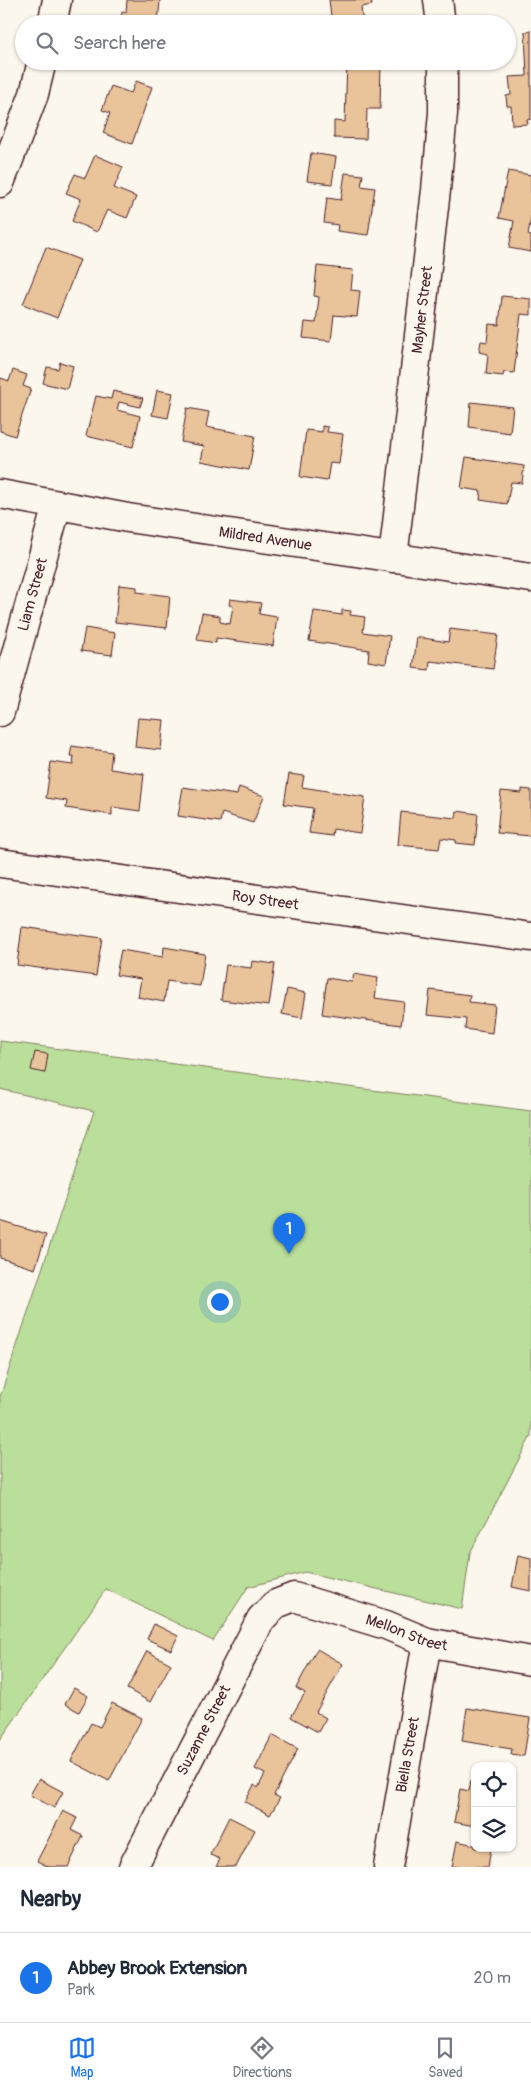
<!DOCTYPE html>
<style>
body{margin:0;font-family:Pangolin,sans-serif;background:#f2f2f3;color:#1f2937}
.controls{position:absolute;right:15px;bottom:15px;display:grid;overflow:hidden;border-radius:10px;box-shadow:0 1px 4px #0004}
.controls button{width:45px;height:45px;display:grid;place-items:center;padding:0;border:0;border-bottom:1px solid #e0e1e3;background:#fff;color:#1f2937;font:25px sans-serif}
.you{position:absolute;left:219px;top:1301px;width:18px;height:18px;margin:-12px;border:4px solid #fff;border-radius:50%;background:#1a73e8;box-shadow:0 0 0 8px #1a73e833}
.badge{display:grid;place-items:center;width:32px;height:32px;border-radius:50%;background:#1a73e8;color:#fff;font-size:16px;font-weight:700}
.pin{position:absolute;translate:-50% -41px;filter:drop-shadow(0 1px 2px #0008)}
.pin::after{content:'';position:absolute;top:26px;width:18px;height:15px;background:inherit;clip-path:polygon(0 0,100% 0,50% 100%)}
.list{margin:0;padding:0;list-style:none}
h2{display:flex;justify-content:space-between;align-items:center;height:65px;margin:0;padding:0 20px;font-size:21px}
h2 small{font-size:16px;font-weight:400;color:#747a83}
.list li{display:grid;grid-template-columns:32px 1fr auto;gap:15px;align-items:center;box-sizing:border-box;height:90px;padding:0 20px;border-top:1px solid #e0e1e3}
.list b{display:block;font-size:19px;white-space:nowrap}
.list p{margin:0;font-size:16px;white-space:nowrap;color:#747a83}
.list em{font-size:16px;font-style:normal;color:#747a83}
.icon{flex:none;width:28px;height:28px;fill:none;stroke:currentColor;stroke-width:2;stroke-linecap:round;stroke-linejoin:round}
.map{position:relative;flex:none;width:531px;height:1867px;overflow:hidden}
.search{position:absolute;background:#fff;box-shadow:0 1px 4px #0004;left:15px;right:15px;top:15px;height:55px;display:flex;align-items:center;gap:12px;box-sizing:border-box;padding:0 18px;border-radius:28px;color:#747a83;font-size:19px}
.sheet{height:155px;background:#fff}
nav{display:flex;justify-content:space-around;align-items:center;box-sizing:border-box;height:70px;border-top:1px solid #e0e1e3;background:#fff;font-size:14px;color:#747a83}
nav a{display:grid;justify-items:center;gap:2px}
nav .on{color:#1a73e8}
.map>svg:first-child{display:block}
</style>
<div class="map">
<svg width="531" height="1867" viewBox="0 0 531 1867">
<rect width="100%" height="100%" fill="#fbf7ec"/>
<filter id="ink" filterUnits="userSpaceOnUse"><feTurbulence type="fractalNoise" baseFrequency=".02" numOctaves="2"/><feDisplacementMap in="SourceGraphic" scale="10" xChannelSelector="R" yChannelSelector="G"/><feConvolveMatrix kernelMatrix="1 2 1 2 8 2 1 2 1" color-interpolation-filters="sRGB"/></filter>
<g filter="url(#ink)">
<!-- green -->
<path fill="#badf9a" stroke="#827f62" d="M0 1041 531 1111V1436L470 1553 462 1609 305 1572 248 1587 213 1641 106 1589 0 1740V1397L94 1111 0 1089Z"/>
<!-- building -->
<path fill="#e9c49a" stroke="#4a1f2b" d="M127 0H160L158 24H125V21H121L122 11 126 12Z
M329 0H371L372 5 361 7 363 24H332Z
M531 31V119L527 120 528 124 512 125 511 106H507L506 96 511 95 509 77 527 76 525 32Z
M347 61H381L380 109H367L366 139 334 138V121L345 122Z
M136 81 152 87 132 144 103 133 110 113 102 110 111 86 131 93Z
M311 153 336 157 332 184 307 181Z
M95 155 123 167 114 188 136 197 127 218 107 210 97 232 72 221 81 199 66 193 75 174 85 178Z
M508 171 531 175V217L528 235 531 236V252L509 248 514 221 499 218Z
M345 173 363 175 361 186 375 188 368 235 337 231 338 225 324 223 327 198 341 200Z
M46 247 80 260 57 318 23 304Z
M317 266 353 270 351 290 360 291 357 317 334 315 331 341 303 338 305 322 316 323 319 297 314 296Z
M502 296 531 299V315L521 314 514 373 504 372 503 376 486 374 488 354 479 352 481 341 487 342 489 324 499 325Z
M60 362 73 366 67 389 43 383 47 367 58 369Z
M13 370 27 375 23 386 31 389 15 436 0 431V382L1 378 9 381Z
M157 390 173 393 168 418 152 415Z
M113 391 143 398 140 407 119 402 117 410 140 416 133 447 86 436 96 396 111 399Z
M471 402 513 407 510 433 469 427Z
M187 408 209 412 206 427 255 436 249 470 201 461 204 446 181 442Z
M322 426 328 427 327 432 343 434 339 464 330 463 327 481 300 477 306 430 322 432Z
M466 457 524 466 522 483 511 482 507 504 480 500 481 491 461 488Z
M119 585 137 587V592L170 596 167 628 115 622Z
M230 599 261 603 259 614 277 617 273 646 216 638V643L197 640 202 613 220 616V622L230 624 233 606 229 605Z
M342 610 351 611 350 615 365 617 363 632 390 636 386 664 368 661 369 650 309 641 314 611 342 615Z
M85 628 115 633 112 655 81 651Z
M450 629 498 635 493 669 430 661 429 670 413 668 417 637 448 642Z
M138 718 164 720 161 750 135 747Z
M72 746 112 752 110 769 144 774 140 811 112 807V815L66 808 67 801 46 798 51 762 73 765 74 756H70Z
M289 774 304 776 302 787 365 797 360 833 333 829 332 836 309 833 313 808 284 804Z
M183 787 237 795 239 787 264 796 253 823 222 813 220 822 178 816Z
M522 789 531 790V836L497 833 501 791 522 793Z
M457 811 478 814 475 845 456 843V840L441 838 439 849 398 845 401 812 456 818Z
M22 927 102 938 96 976 17 965Z
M164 947 205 954 200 986 167 981 164 1002 138 997 141 979 116 975 121 950 163 957Z
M252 961 275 964 269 1006 221 1000 226 965 251 968Z
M354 974 378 978 375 998 404 1002 401 1025 322 1014 327 978 352 982Z
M287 989 306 993 302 1018 282 1014Z
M430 990 470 995 469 1002 495 1005 492 1033 465 1029 466 1019 427 1015Z
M35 1052 48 1054 45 1073 31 1070Z
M0 1221 46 1235 35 1269 0 1258Z
M518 1555 531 1558V1591L512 1587Z
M154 1624 178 1636 171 1650 147 1639Z
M317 1649 343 1664 316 1712 326 1718 318 1732 291 1717 305 1693 296 1688Z
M147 1651 171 1664 150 1702 127 1689Z
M74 1688 88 1696 79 1712 65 1704Z
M112 1703 142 1718 109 1781 71 1761 91 1723 100 1727Z
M467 1708 530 1718 524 1756 511 1754 512 1749 462 1741Z
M272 1735 298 1749 274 1795 280 1798 270 1815 245 1802 254 1785 258 1788 265 1774 255 1769Z
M39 1779 63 1792 54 1808 30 1795Z
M471 1780 475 1781V1826L454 1822 460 1789 469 1791Z
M63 1811 77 1818 71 1830 83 1836 68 1867H49L37 1861Z
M229 1817 255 1830 236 1867H216L220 1859 210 1855Z
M457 1841 475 1845V1848H491L488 1867H452Z"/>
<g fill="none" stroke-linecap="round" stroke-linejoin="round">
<defs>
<g id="minor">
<path d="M438 0 441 24"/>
<path d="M52 24 57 0"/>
<path d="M0 183 34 94 42 61"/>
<path id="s1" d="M0 494 128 518 531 578"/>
<path id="s2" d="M393 558 436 190 443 113V61"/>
<path id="s3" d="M0 712 57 505"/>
<path id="s4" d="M0 863 531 937"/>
<path id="s5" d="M133 1867 261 1619 276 1604 294 1597 386 1625 427 1642 531 1661"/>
<path id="s6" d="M388 1867 427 1642"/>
</g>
</defs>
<!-- minor casing -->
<use href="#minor" stroke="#4a1f2b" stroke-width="31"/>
<!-- minor -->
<use href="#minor" stroke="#fbf7ec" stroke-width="28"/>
</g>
</g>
<g text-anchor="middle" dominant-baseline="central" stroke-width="4.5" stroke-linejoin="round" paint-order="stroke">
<!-- street labels -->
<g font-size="15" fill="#4a1f2b" stroke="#fbf7ec">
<text stroke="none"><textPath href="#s2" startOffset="250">Mayher Street</textPath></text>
<text stroke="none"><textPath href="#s1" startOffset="269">Mildred Avenue</textPath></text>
<text stroke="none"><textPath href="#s3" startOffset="122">Liam Street</textPath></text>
<text stroke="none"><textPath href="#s4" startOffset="268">Roy Street</textPath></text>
<text stroke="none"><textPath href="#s5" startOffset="438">Mellon Street</textPath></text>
<text stroke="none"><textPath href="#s5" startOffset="154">Suzanne Street</textPath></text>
<text stroke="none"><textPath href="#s6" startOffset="114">Biella Street</textPath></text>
</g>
</g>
</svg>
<div class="controls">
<button><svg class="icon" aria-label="locate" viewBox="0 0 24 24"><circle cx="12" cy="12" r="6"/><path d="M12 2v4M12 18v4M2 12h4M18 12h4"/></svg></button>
<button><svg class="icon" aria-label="layers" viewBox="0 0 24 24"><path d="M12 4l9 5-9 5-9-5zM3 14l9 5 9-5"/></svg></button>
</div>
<div class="you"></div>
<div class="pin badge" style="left:289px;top:1254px">1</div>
<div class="search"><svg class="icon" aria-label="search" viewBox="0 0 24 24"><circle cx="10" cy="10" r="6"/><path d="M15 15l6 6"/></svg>Search here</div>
</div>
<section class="sheet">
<h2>Nearby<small></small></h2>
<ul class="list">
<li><span class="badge">1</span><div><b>Abbey Brook Extension</b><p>Park</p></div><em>20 m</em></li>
</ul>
</section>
<nav>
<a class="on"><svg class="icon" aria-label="map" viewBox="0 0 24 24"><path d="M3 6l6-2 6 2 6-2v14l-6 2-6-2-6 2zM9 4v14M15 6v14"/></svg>Map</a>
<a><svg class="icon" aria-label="directions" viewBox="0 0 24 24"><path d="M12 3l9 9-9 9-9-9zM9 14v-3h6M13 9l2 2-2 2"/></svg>Directions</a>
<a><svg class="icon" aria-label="saved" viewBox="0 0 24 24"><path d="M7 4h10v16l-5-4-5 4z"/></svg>Saved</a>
</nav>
